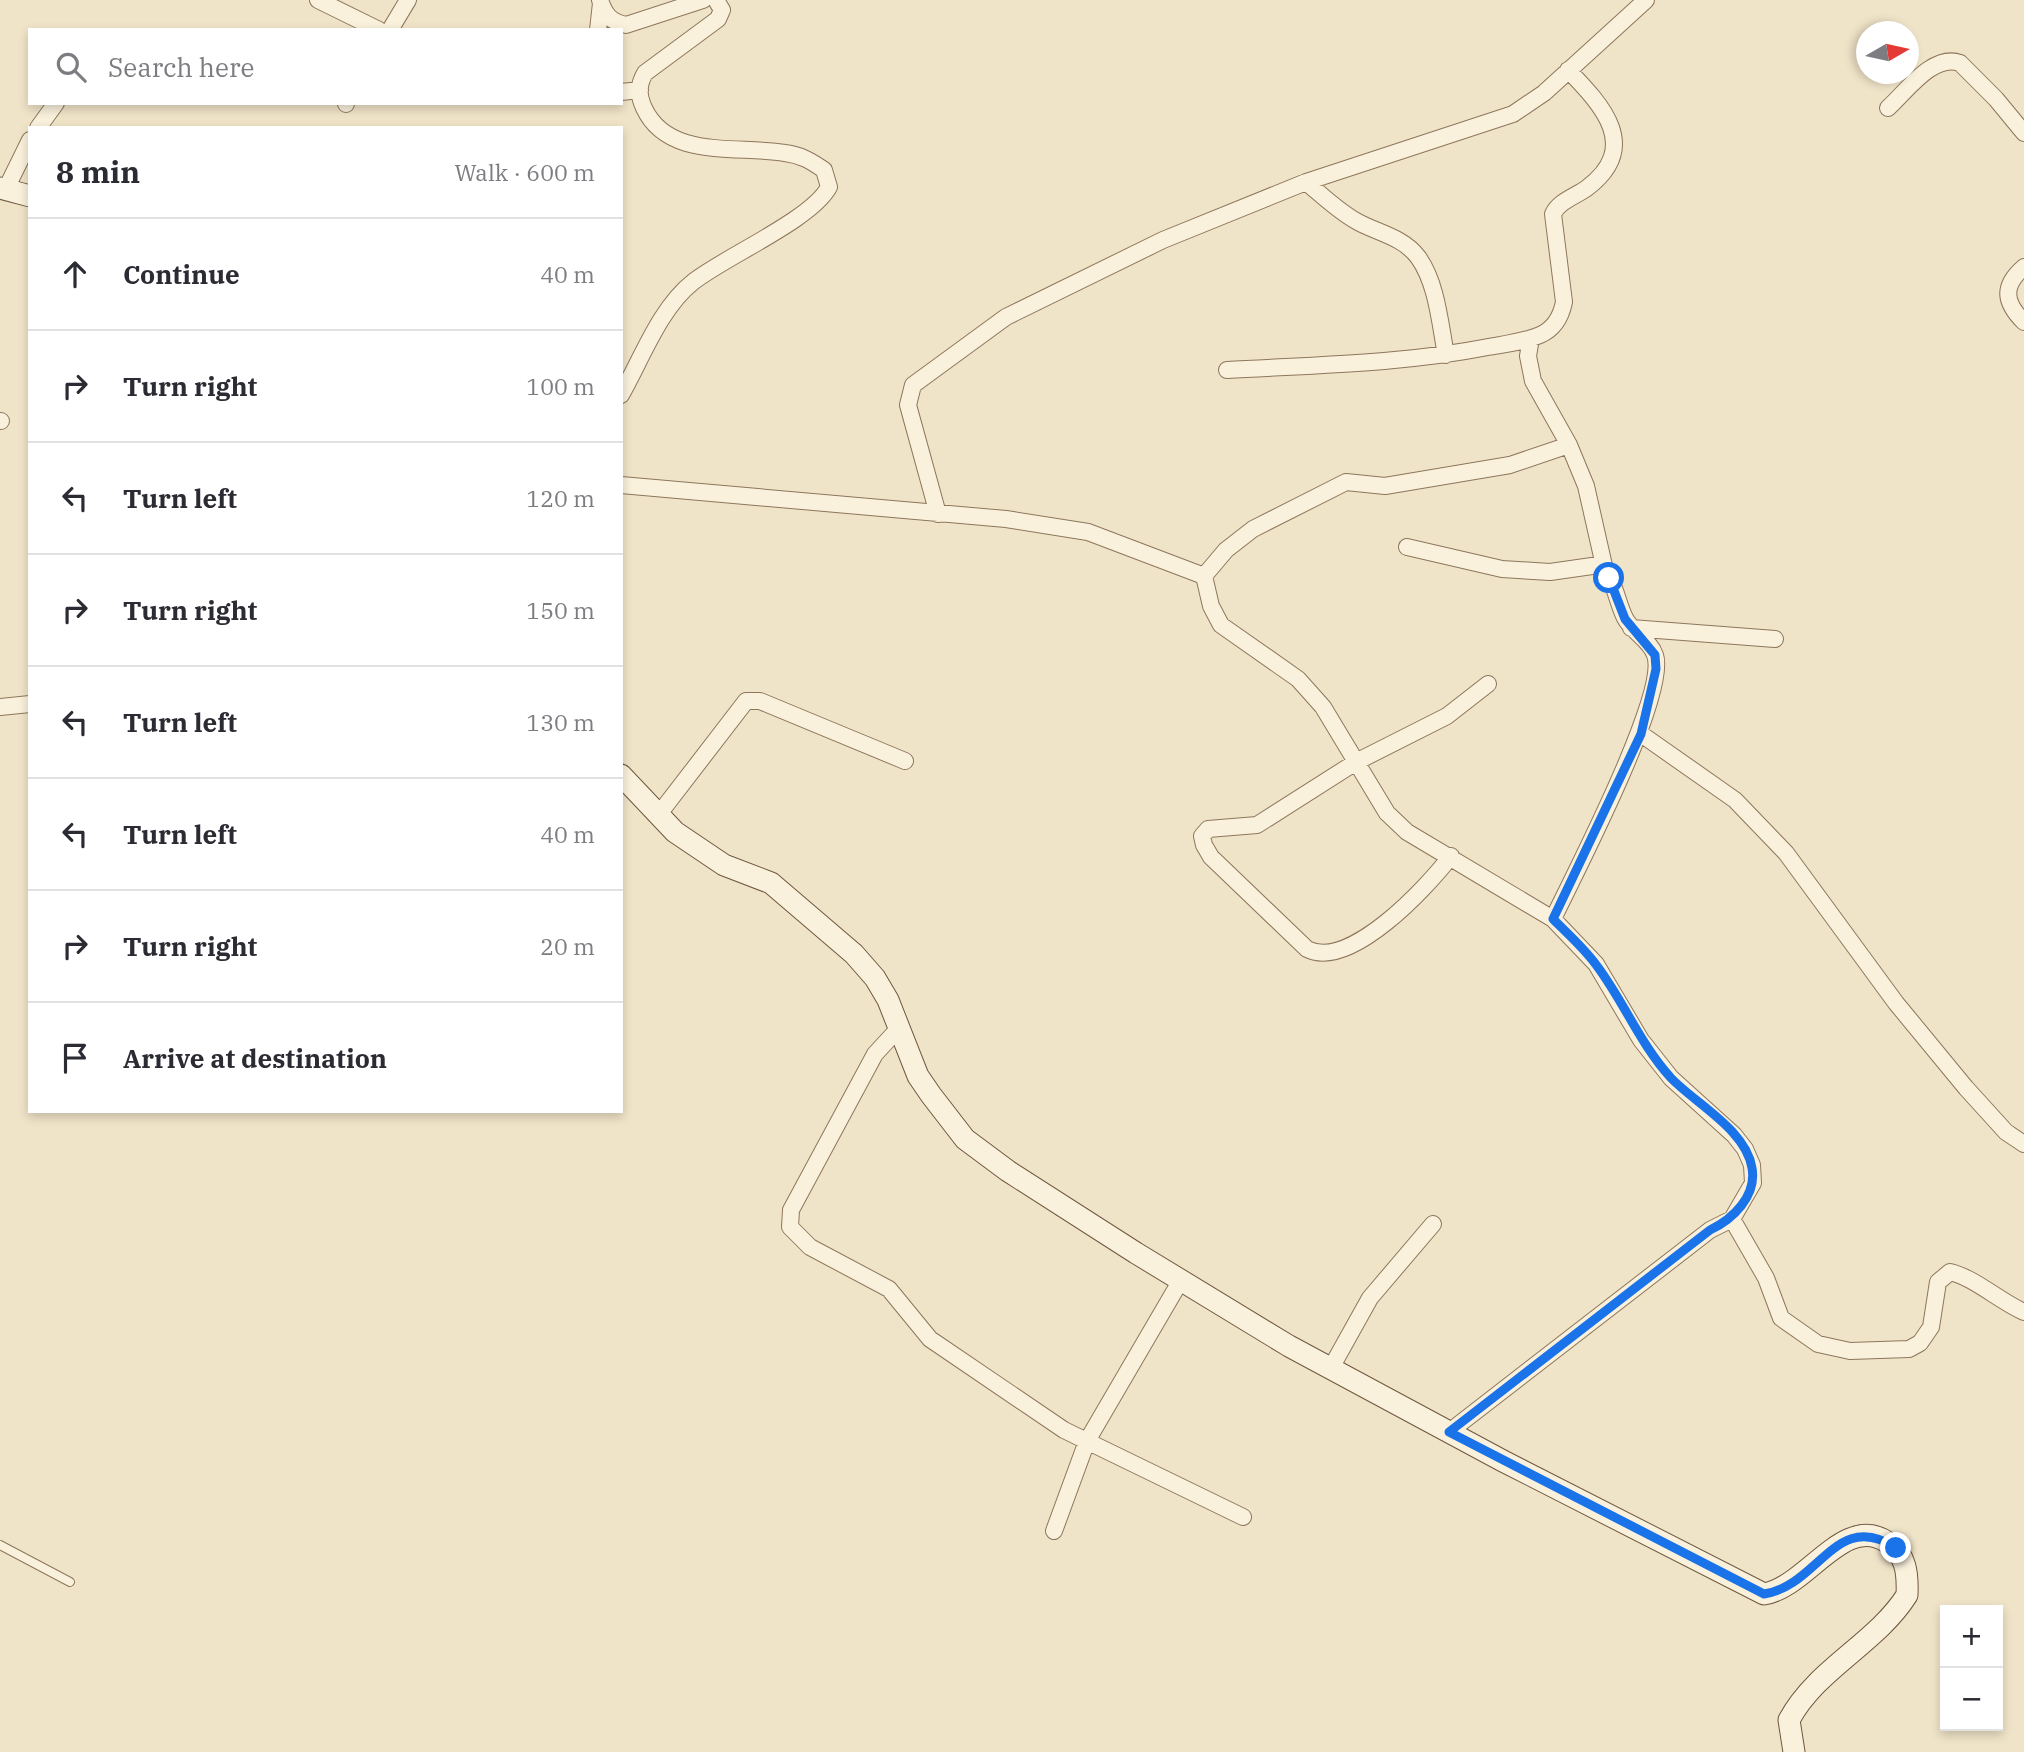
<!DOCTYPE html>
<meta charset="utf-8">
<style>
body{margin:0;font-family:"IBM Plex Serif",serif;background:#f7f7f7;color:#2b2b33}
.controls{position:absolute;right:21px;bottom:21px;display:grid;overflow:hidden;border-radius:0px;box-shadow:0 4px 10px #0003}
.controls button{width:63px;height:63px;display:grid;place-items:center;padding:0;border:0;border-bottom:2px solid #e1e1e2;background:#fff;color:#2b2b33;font:35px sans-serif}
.compass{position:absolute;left:1856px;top:21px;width:63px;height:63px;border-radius:50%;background:#fff;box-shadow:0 4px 10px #0003;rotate:81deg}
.stop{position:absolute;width:21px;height:21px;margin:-16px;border:5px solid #1a73e8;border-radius:50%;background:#fff}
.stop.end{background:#1a73e8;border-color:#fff;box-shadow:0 2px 7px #0008}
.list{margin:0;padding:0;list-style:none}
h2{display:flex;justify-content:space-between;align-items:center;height:91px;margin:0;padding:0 28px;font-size:30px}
h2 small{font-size:23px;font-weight:400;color:#7c7c81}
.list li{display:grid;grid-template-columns:46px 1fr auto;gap:21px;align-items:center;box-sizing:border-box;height:112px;padding:0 28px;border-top:2px solid #e1e1e2}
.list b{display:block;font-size:26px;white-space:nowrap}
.list em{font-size:23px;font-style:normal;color:#7c7c81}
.icon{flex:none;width:38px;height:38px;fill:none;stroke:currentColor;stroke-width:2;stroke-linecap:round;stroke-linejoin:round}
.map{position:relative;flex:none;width:2024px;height:1752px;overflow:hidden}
.search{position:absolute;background:#fff;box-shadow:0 4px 10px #0003;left:28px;top:28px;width:595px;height:77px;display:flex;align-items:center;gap:18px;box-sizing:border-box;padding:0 24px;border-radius:0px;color:#7c7c81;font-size:26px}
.panel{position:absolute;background:#fff;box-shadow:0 4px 10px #0003;left:28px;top:126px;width:595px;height:987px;border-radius:0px}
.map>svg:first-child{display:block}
</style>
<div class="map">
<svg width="2024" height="1752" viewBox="0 0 2024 1752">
<rect width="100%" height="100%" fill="#f0e4c8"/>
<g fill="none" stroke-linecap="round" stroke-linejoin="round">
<defs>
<path id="lane" d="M0 1545 70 1582"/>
<path id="street" d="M318 0 379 30
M600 0C605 15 611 22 626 25L703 0
M390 30 408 0
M598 30 601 3
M621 92 640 90
M346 104V103
M1888 108C1906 92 1933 53 1960 63L1996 99 2024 133
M38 128 56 103
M1306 182C1323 196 1339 212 1358 222 1378 233 1403 237 1418 257 1437 283 1440 324 1446 355
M6 189 30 140
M2024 267C2002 286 2004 302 2024 322
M1531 338 1528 356 1533 381 1569 445 1586 486 1605 570
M1227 370C1314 365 1402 364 1488 347 1505 344 1524 342 1540 335 1554 329 1561 317 1564 302L1553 214C1559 201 1576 196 1587 188 1641 147 1603 106 1568 70
M621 395C642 358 660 308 693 282 726 256 811 220 829 187L824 170C811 161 801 155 785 153 737 145 668 160 644 108 638 95 638 85 645 73L718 19 722 10 716 0
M0 421H1
M1569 445 1510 465 1385 486 1346 482 1253 529 1226 550 1204 576 1211 606 1221 625 1298 679 1323 707 1387 813 1407 832 1553 919 1596 964 1641 1040 1671 1078 1734 1135 1745 1149 1752 1165 1753 1183 1732 1219
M621 485 1006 519 1088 532 1204 576
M938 514 908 405 913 385 1006 317 1163 240 1306 182 1513 114 1544 93 1646 0
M1407 547 1502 569 1550 572 1599 565C1615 578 1616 600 1625 618 1632 632 1650 640 1655 655 1669 693 1574 875 1553 919
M1631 628 1775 639
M0 707 30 704
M1641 734 1735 800 1786 853 1896 1003 1966 1088 2006 1132 2024 1144
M659 814 746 701H760L905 761
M1451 856C1427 887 1350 971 1307 949L1211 857 1204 845 1202 836 1208 829 1257 825 1356 762 1447 716 1488 684
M900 1027 875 1054 791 1210 790 1227 810 1247 889 1289 930 1339 1064 1430 1243 1517
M1331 1368 1370 1298 1433 1224
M1449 1432 1710 1230 1732 1219 1766 1278 1781 1318 1818 1344 1850 1351 1909 1349 1920 1343 1931 1327 1938 1282 1950 1272C1975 1278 1999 1301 2024 1312
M1054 1531 1087 1441 1181 1280"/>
<path id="secondary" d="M0 188 30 196
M621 775 675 832 724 865 771 883 854 954 875 978 888 1000 918 1076 931 1095 965 1139 1008 1171 1136 1253 1289 1346 1503 1461 1764 1594C1807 1587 1844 1513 1887 1542 1906 1554 1908 1573 1907 1595 1876 1644 1817 1668 1789 1720L1794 1752"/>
</defs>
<!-- lane casing -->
<use href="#lane" stroke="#8d765c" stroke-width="10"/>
<!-- street casing -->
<use href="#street" stroke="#8d765c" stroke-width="18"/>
<!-- secondary casing -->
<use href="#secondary" stroke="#6f573f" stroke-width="23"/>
<!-- lane -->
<use href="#lane" stroke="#faf1dc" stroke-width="8"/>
<!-- street -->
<use href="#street" stroke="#faf1dc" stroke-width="16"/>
<!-- secondary -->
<use href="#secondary" stroke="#faf1dc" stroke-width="21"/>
</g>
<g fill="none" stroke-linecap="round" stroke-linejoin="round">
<!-- route -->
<path stroke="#1a73e8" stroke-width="9" d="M1609 578 1625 619 1655 655 1656 669 1641 734 1553 919C1568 934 1585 949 1597 966 1624 1002 1640 1044 1671 1078 1696 1104 1746 1130 1752 1168 1757 1196 1733 1219 1710 1230L1449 1432 1764 1594C1819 1586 1836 1508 1896 1548"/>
</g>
</svg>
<div class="controls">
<button>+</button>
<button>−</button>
</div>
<svg class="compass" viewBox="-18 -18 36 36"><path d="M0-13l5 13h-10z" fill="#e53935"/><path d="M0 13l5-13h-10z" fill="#7c7c81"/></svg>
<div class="stop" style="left:1609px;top:578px"></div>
<div class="stop end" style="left:1896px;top:1548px"></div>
<div class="search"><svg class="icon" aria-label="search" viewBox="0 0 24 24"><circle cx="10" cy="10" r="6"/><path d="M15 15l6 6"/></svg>Search here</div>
<section class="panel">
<h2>8 min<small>Walk · 600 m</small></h2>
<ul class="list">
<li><svg class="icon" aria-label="ahead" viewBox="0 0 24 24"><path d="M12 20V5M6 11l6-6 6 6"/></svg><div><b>Continue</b></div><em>40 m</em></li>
<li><svg class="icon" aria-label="right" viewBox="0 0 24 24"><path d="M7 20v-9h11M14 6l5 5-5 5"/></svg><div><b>Turn right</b></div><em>100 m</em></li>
<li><svg class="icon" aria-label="left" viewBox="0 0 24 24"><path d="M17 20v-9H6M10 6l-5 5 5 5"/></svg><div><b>Turn left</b></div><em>120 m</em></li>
<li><svg class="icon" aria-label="right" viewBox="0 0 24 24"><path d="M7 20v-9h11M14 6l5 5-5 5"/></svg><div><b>Turn right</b></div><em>150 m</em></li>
<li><svg class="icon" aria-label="left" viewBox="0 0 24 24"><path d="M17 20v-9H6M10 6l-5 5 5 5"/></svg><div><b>Turn left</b></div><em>130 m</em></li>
<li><svg class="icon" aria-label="left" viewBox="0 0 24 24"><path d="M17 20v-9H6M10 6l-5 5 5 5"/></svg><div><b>Turn left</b></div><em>40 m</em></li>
<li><svg class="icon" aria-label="right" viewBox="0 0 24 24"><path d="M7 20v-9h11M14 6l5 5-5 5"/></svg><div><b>Turn right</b></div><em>20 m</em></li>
<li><svg class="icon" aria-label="arrive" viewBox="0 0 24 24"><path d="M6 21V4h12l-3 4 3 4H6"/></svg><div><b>Arrive at destination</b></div></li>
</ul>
</section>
</div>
